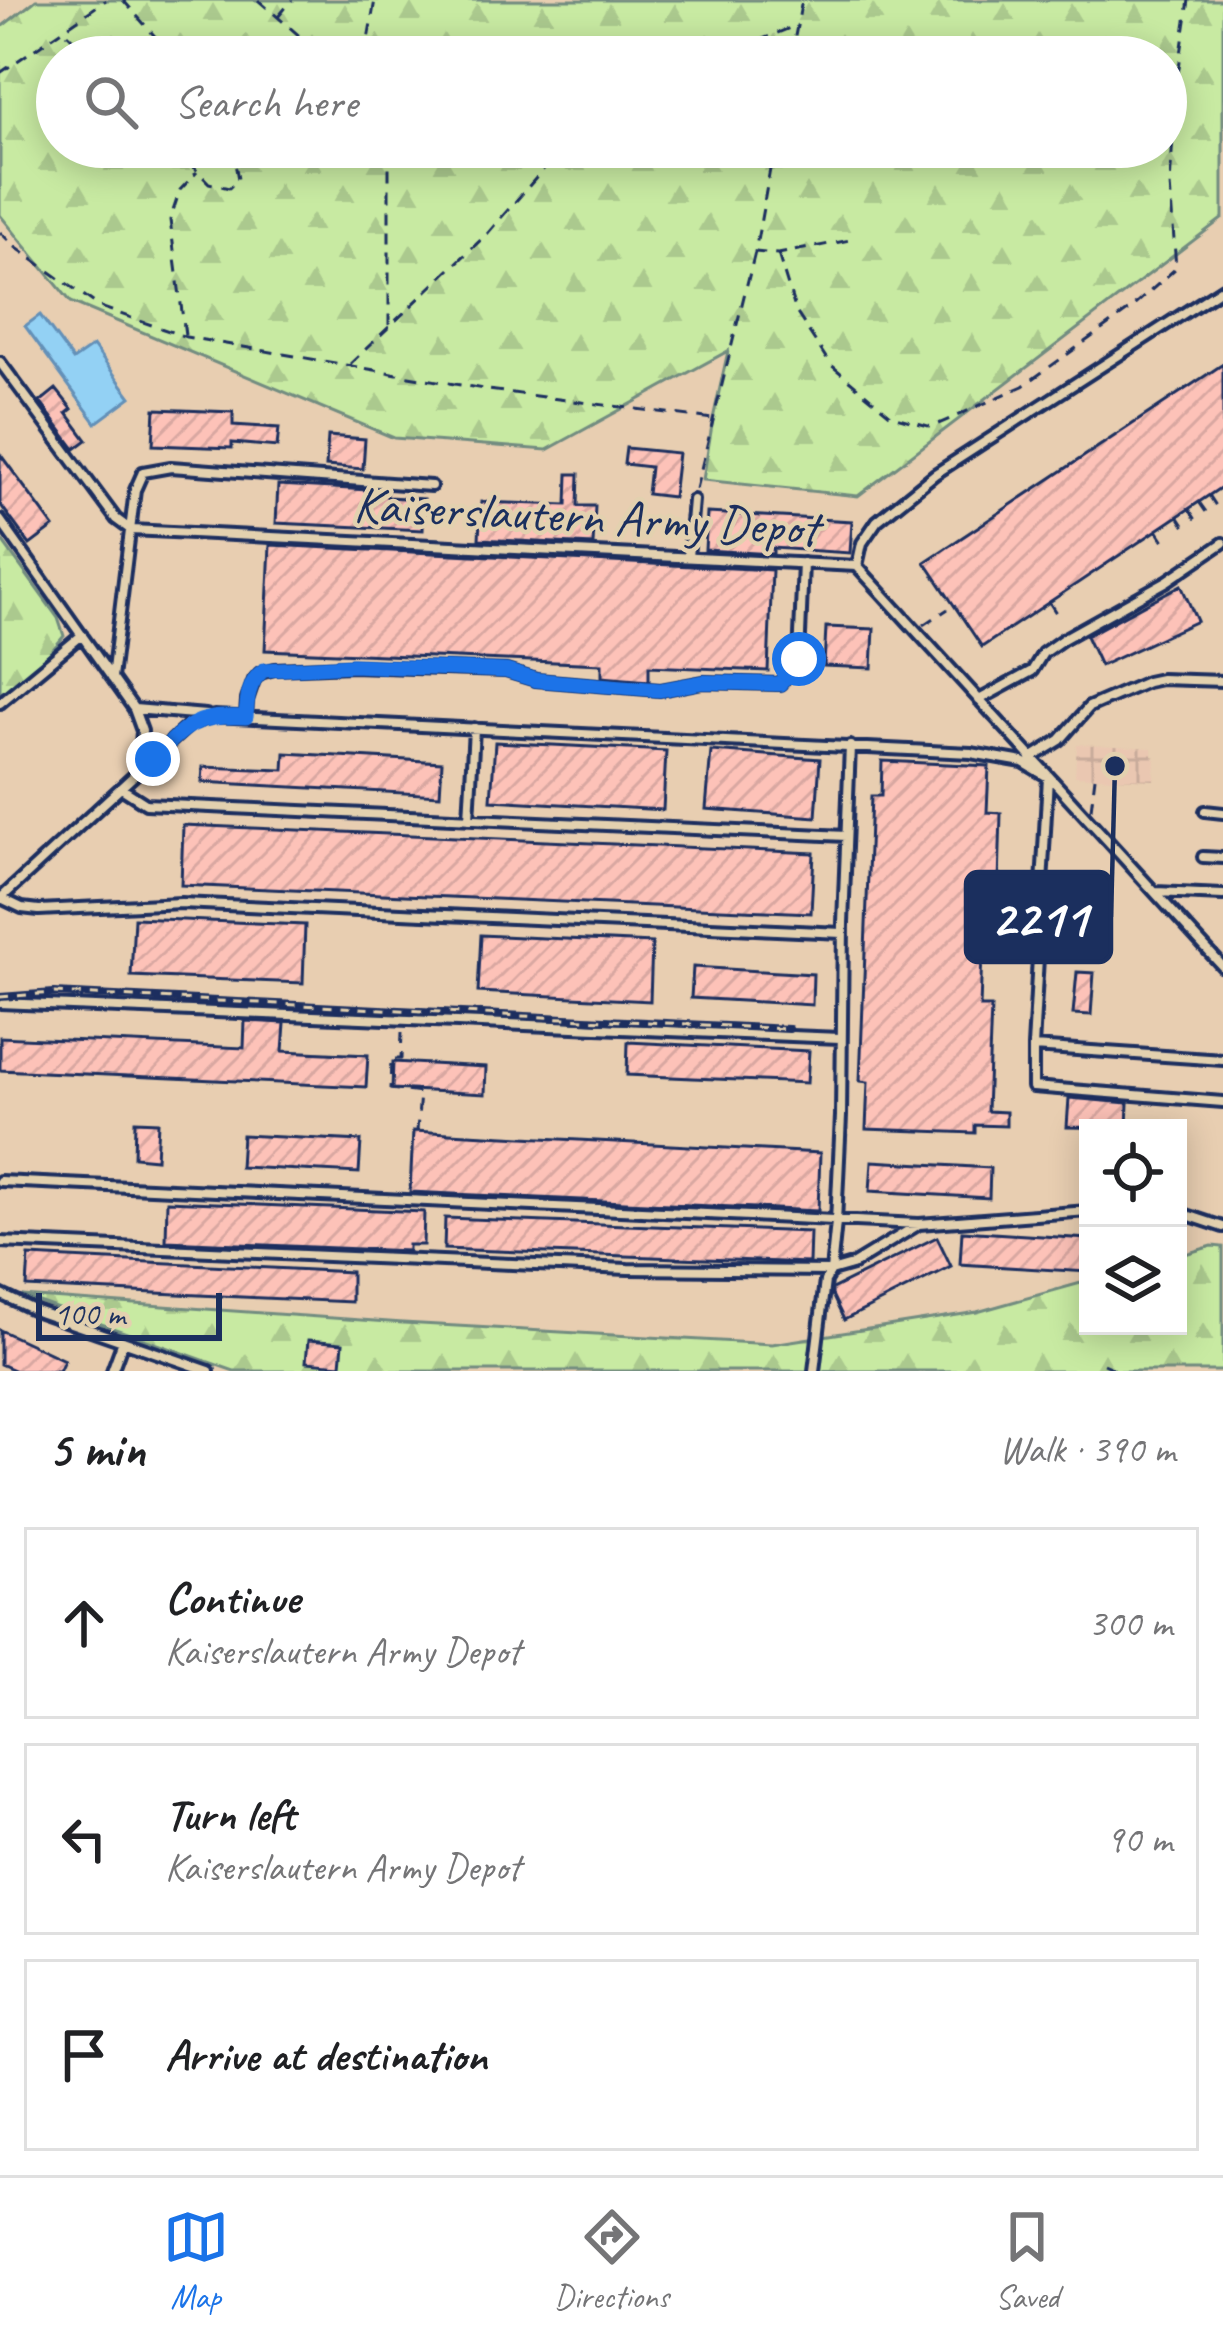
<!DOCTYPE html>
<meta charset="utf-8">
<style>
body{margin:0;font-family:Caveat,sans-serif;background:#f2f2f2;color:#202124}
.controls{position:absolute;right:36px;bottom:36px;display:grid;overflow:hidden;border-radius:0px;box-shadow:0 6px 30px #0003}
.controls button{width:108px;height:108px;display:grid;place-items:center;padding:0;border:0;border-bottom:3px solid #e0e0e0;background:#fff;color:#202124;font:60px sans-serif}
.scale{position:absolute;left:36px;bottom:30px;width:186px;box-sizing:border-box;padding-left:12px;border:6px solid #1b2f5e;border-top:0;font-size:33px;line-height:42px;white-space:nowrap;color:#1b2f5e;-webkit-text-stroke:9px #e3d1af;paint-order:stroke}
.stop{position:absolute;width:36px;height:36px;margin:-27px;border:9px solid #1a73e8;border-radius:50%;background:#fff}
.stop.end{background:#1a73e8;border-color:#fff;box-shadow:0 3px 12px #0008}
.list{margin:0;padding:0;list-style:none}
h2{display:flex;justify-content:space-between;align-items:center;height:156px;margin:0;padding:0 48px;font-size:51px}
h2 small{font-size:39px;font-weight:400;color:#757577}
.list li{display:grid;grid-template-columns:78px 1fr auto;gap:36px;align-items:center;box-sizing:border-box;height:192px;margin:0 24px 24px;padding:0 24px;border:3px solid #e0e0e0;border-radius:0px}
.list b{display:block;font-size:45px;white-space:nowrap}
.list p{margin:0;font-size:39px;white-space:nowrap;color:#757577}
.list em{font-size:39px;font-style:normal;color:#757577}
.icon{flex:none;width:66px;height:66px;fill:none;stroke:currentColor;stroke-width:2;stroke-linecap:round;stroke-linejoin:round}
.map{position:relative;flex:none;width:1223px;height:1371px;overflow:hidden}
.search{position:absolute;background:#fff;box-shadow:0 6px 30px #0003;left:36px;right:36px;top:36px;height:132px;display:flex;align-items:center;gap:30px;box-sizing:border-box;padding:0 42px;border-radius:66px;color:#757577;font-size:45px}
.sheet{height:804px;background:#fff}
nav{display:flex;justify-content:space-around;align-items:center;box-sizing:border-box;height:168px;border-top:3px solid #e0e0e0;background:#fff;font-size:33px;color:#757577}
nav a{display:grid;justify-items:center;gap:6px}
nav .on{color:#1a73e8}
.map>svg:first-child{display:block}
</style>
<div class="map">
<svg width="1223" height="1371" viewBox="0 0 1223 1371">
<defs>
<pattern id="industrial-grid" width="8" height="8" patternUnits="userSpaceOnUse" patternTransform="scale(3)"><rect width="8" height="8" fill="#eac7b1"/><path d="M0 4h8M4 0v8" fill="none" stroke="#c8ab9b"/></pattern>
<pattern id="forest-firs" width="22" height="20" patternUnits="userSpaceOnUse" patternTransform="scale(3)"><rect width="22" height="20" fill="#c8eaa2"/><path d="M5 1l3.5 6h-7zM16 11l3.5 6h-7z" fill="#abc98e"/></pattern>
<pattern id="building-hatch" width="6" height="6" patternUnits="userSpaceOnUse" patternTransform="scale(3)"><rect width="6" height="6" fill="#fdc2b8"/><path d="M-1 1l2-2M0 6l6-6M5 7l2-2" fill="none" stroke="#d8a7a1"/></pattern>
</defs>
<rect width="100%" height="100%" fill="#e8ceb1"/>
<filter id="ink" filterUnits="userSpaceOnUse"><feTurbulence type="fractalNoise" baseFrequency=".00833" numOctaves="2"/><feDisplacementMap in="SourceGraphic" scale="24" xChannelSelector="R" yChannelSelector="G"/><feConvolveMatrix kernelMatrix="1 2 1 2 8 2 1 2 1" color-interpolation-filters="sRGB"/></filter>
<g filter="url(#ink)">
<!-- industrial -->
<path fill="url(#industrial-grid)" d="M1077 744 1152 748V756L1155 757 1154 780 1075 776Z"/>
<!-- forest -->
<path fill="url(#forest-firs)" stroke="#728c80" stroke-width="3" fill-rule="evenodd" d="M36 0H1223V218L858 496 703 480 713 419 728 351 547 450 394 438 71 302 0 215V28ZM1166 57V147H57V57Z
M0 538 58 618 64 636 28 679 0 703Z
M1212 1246 1223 1247V1371H234L22 1296 403 1323 772 1344 977 1312 1088 1281V1326H1178V1256Z"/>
<!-- water -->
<path fill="#93d1f4" stroke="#6390b8" stroke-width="3" d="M40 315 73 360 93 346 131 397 96 423 25 326Z"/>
<!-- building -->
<path fill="url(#building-hatch)" stroke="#1b2f5e" stroke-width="3" d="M1223 364V486L982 647 925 562Z
M56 389 72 409 67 413 87 440 75 449 40 402Z
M155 409 233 412V425L279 428 277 447 232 443V448L153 445Z
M328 436 365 439 363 469 326 466Z
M626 448 678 453 673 497 647 494 650 467 624 464Z
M0 454 54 527 30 545 0 504Z
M568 474H579L578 506H595L593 545 479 539 481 502 567 505Z
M278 485 387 491V497L424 499 423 530 276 523Z
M707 513 852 521 850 553 773 548V554L705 550Z
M270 545 772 570 768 671 649 666V681L602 677V664L265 650Z
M1181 585 1197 621 1100 666 1086 636Z
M826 627 874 629 872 668 824 666Z
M495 742 666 751 663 810 491 800Z
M711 751 820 759 816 817 706 809Z
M285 753 442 762 440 795 202 782 203 767 284 770Z
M882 761 989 766 987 812 1001 813 999 883 984 882 983 915H995L994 953H982L980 1007H991L987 1111 1006 1112V1126L975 1125V1133L866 1129 868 1082 860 1081 871 796H881Z
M183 825 814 853 811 913 181 885Z
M134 918 305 925 303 983 131 976Z
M481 935 652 943 650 1001 478 992Z
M693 967 813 974 812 1005 691 998Z
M1077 972 1094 973 1091 1015 1073 1014Z
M245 1021 285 1023 283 1051 368 1055 366 1087 0 1070V1037L244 1048Z
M628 1042 809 1051 807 1083 627 1075Z
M393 1062 486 1067 485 1094 392 1089Z
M1069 1098 1128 1103 1127 1128 1067 1127Z
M135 1121 158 1122 156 1159 134 1157Z
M413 1131 820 1153 818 1211 410 1192Z
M242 1135 361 1141 359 1173 240 1167Z
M872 1161 990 1168 989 1198 870 1191Z
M167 1201 424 1212 423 1245H408V1251L166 1241Z
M445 1218 810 1232 809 1263 444 1249Z
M962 1231 1088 1239V1272L960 1264Z
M937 1237 951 1266 844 1320 832 1295V1289Z
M29 1256 351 1272V1302L27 1287Z
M0 1330 64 1360 59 1371H16L0 1364Z
M308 1340 343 1343 341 1365 306 1362Z"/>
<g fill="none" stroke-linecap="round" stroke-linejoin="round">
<defs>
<path id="service" d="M0 362 116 519 131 530
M0 520 134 709
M131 530 857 566 1223 967
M688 557 693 500
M857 566 862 543 877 521 935 474 1223 288
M799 659 803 563
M112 678 135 490 143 472 171 467 431 486
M979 700 1032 671 1043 653 1063 639 1167 581 1223 543
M0 703 82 635
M246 717 247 700 254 680 260 673 274 669 352 666 506 671 536 680 660 690 703 682 780 684 785 678 791 653 799 651
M1031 758 1060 740 1089 707 1147 682 1161 679 1223 681
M139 771 142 731 134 709 206 715
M121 788 146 804 846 836
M1205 811 1223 813
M469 819 474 728
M1203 857 1223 858
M1156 892 1223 895
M1 898 22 908 39 910 181 903 842 933
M0 899 190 724 214 716 971 753 1023 762 1048 777 1033 1047
M0 1003 840 1038
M1223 1060 1033 1047V1087L1223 1102
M0 1181 919 1224 1088 1211
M1178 1212 1223 1227
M0 1242 628 1269 831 1271 852 1265 916 1226
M0 1294 36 1311 209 1371
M112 1371 123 1341
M814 1371 825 1281 831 1271 836 1222 841 1116 843 923 850 746"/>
</defs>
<!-- service casing -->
<use href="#service" stroke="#1b2f5e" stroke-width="16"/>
<!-- path -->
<path stroke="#1b2f5e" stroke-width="3" stroke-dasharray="12 9" stroke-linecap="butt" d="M123 0 173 57
M258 0 324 57
M278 17 292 0
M67 33 91 57
M365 57 375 0
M719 57 797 25
M791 57 802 0
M0 73 106 0
M174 147 209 183 229 188 238 179 234 158 228 147
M385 147 389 161V325
M774 147 755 252 778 254 855 239
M0 232 14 246 100 307 186 337 489 390 713 419
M778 254 796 312 830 364 892 416 932 427 1023 386 1128 311 1176 268 1170 185 1176 88 1189 0
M185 335 170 220 180 190 197 172
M350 364 487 234 563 147
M696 489 755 252
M1209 495 1218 509
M1199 502 1209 516
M1189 509 1198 523
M1178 516 1187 530
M1157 530 1166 544
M1049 602 1058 616
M924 625 948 609
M1091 809 1095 777
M402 1032 401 1059H391L390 1089 420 1093 417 1131
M1103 1364 1119 1371"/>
<!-- service -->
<use href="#service" stroke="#e3d1af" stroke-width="8"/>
<defs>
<path id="rail" d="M0 997 54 993 789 1029"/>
</defs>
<!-- rail casing -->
<use href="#rail" stroke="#1b2f5e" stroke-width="8"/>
<!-- rail -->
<use href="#rail" stroke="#e3d1af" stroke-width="3" stroke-dasharray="9" stroke-linecap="butt"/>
</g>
</g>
<g fill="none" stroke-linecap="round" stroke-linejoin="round" filter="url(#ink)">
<!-- route -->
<path stroke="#1a73e8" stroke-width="15" d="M153 759C189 724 194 715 246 717 247 700 248 681 264 670L352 665 506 671 536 680 660 690 703 682 780 684 785 678 791 653 799 651V659"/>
</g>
<g text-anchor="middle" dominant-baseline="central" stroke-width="9" stroke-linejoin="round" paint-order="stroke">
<!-- street labels -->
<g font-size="51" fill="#1b2f5e" stroke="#e3d1af">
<text transform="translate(586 516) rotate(3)">Kaiserslautern Army Depot</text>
</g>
</g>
<!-- callouts -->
<path fill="none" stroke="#1b2f5e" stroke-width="4.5" d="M1115 766L1111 917"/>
<circle fill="#1b2f5e" stroke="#e3d1af" stroke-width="4.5" cx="1115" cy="766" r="12"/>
<rect fill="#1b2f5e" stroke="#1b2f5e" stroke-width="4.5" x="966" y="872" width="145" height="90" rx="12"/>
<g font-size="54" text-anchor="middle" font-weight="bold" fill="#fff">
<text x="1039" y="936">2211</text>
</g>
</svg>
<div class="controls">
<button><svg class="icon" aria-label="locate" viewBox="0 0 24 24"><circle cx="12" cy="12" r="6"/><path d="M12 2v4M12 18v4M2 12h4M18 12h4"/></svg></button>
<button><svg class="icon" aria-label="layers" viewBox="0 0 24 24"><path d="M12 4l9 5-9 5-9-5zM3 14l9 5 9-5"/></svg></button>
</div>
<div class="scale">100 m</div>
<div class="stop" style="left:799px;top:659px"></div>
<div class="stop end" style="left:153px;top:759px"></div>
<div class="search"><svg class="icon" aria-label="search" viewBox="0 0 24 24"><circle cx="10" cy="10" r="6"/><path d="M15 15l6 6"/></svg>Search here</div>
</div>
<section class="sheet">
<h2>5 min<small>Walk · 390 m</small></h2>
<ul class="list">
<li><svg class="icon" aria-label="ahead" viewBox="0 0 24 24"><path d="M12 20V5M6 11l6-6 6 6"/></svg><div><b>Continue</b><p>Kaiserslautern Army Depot</p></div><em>300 m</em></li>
<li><svg class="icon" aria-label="left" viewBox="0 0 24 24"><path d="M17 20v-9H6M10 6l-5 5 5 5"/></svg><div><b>Turn left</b><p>Kaiserslautern Army Depot</p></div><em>90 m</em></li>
<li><svg class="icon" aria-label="arrive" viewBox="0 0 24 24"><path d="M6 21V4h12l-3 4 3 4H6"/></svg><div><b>Arrive at destination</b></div></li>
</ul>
</section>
<nav>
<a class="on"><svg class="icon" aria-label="map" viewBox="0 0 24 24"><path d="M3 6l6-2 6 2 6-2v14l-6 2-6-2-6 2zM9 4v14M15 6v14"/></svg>Map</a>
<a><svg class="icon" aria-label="directions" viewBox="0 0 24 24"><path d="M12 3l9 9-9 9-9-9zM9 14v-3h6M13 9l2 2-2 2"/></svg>Directions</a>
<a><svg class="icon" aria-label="saved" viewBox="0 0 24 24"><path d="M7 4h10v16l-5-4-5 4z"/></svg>Saved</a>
</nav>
